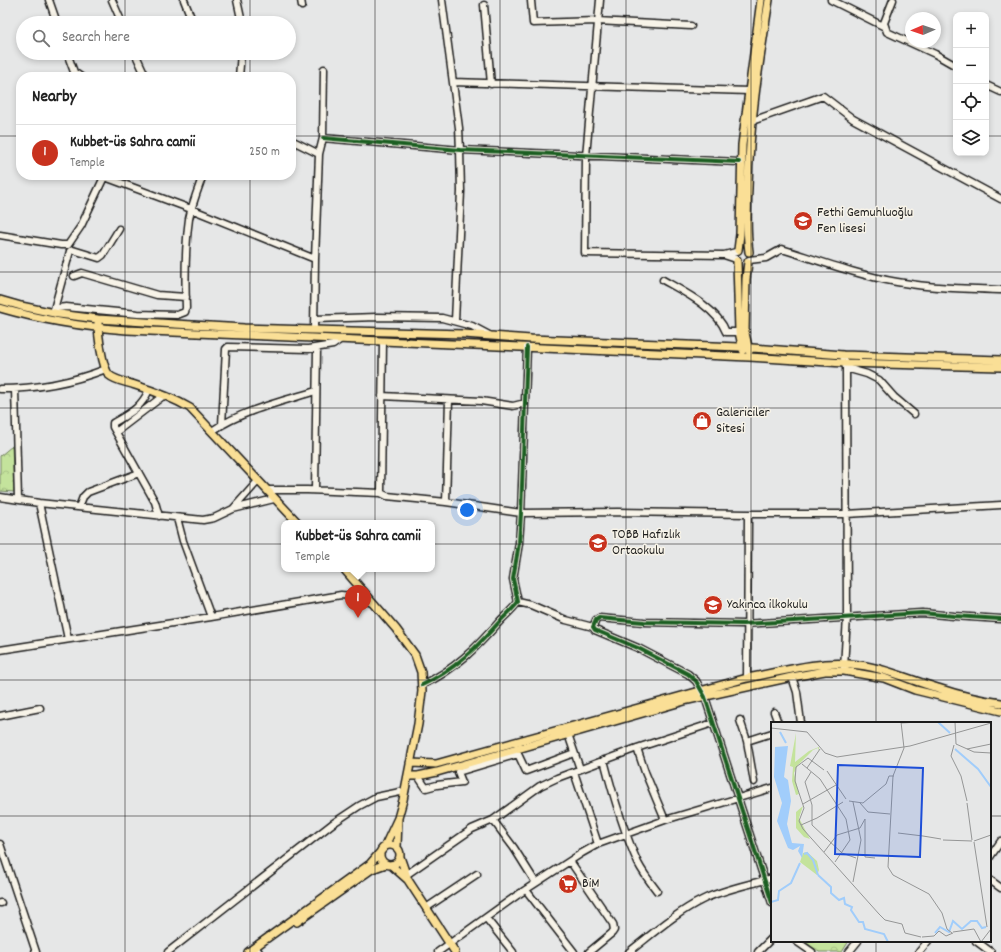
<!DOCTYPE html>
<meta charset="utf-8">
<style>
body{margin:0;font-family:Dekko,sans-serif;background:#f2f2f2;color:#222}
.controls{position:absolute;right:12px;top:12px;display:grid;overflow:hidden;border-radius:8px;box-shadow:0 2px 6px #0003}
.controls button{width:36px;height:36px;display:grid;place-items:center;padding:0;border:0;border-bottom:1px solid #e0e0e0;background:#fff;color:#222;font:20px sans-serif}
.compass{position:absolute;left:905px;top:12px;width:36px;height:36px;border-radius:50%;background:#fff;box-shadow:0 2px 6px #0003;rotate:268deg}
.you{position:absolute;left:467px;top:510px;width:14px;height:14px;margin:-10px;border:3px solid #fff;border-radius:50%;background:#1a73e8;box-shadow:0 0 0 6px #1a73e833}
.badge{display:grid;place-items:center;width:26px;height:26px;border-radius:50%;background:#c8321e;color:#fff;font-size:13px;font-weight:700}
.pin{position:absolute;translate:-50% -33px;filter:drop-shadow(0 1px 2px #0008)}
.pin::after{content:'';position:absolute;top:21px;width:14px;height:12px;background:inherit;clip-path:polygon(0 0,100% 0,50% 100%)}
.popup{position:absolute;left:281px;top:520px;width:154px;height:52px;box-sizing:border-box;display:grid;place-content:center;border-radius:8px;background:#fff;filter:drop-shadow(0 1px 3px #0005);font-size:13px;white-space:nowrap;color:#767676}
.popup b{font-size:15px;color:#222}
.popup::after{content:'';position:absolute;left:50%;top:100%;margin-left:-8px;border:8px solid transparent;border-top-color:#fff}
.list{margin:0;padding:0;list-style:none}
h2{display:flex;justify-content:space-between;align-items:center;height:52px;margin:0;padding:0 16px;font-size:17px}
h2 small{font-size:13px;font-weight:400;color:#767676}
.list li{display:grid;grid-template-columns:26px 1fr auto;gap:12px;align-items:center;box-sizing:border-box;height:56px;padding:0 16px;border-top:1px solid #e0e0e0}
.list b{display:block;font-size:15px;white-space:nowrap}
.list p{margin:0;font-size:13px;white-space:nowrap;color:#767676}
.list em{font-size:13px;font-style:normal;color:#767676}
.icon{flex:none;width:22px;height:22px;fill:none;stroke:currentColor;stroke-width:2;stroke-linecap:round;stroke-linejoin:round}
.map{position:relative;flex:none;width:1001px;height:952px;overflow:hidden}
.search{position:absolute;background:#fff;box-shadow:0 2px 6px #0003;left:16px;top:16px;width:280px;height:44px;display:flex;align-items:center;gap:10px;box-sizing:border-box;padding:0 14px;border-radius:22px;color:#767676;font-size:15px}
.panel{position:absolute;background:#fff;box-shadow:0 2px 6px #0003;left:16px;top:72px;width:280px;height:108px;border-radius:16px}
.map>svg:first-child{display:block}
</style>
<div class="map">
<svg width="1001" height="952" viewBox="0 0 1001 952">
<defs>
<pattern id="forest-crowns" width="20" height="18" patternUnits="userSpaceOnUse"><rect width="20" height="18" fill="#c4e39c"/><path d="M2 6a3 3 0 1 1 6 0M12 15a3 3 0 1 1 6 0" fill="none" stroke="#a8c286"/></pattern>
</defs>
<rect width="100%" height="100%" fill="#e6e7e7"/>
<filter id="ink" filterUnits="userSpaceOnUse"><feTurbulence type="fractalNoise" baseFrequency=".025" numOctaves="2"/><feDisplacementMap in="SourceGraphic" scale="8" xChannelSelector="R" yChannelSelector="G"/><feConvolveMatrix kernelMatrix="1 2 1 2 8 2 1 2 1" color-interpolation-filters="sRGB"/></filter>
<g filter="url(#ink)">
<!-- forest -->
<path fill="url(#forest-crowns)" stroke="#70805c" d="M12 446 14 492 0 491V456Z
M804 941H849L842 952H819Z"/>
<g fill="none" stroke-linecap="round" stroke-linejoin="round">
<defs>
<path id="minor" d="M49 0 57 23
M112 0 122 23
M184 0 192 20 196 23
M237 0 242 23
M301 0 302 6
M442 0 459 128 460 150 461 191 455 321
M600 0 586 156 585 253 724 255
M831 0 885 27
M893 0 884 23 887 32 935 54 956 66
M531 1 533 23 597 21 691 26
M484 5 491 84
M223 23 241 20
M67 53 74 72 81 77
M135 53 146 77
M239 77 241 53
M453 82 749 91
M986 85 1001 92
M752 121 823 96 853 119 1001 199
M323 138 460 150 739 162
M291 140 319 154
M105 177 191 209 315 259
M0 235 61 245H68L81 226 105 175
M736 259 724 255 736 252
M749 260 766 258 782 249C820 261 858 275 897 282 931 288 967 289 1001 290
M74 276 82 273 157 295 186 297
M663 280C684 292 717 308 726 332H742
M53 313 70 251 73 250 99 258 103 255 119 229
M54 313 58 308 66 307 138 314 177 315 185 312 186 308C185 278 185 248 189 219 192 204 198 189 203 175
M315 319 377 317 442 318 472 326 489 335
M314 330 315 259 319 154 323 138 324 69
M843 355 846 368 867 374 879 380 894 397 914 414
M0 389C38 389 70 383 106 369
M15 389 18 499
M149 390C141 408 130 413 113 423V427L155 502 159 516
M382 396 481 401 513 406 525 403
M222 425 226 349 228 347 308 349 333 345 341 339
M212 431C243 410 280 402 316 391
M116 432 163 396
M258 481 233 509 274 499
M267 490H307L381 493 387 496 446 502 521 513 618 512 748 514H846L1001 505
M315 490 317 348
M381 493 383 341
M0 497 39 503 203 520 214 518 233 509
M446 502 449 400
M39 503 68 639
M79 507 83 497 88 492 139 473
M177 518 183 541 211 617
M518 602 531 605 566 620 593 627
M0 650 211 617 341 595 352 596 373 603
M844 667 847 617 846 368
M792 677 797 692 801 723
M747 678 748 514
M422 685C455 670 477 647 501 620 507 614 513 609 518 602L513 579 519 543 521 513 527 347
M774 712 778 723
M0 716 40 708
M740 720 747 741 754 782
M568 734 580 769
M747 741 772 733
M637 748 645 772 665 820
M604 760C613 795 623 830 638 863 643 873 650 882 657 891
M574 772 598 844
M418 776 426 788 437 785 462 782 458 772 518 754 526 771 574 753
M0 844 36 952
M990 857 1001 841
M570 861 613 924 614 930 612 933 589 952
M406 875 472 829 493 820
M990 880 1001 888
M536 883 514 848 493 820 540 786 557 778 637 748 713 723
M526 890 574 952
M0 903H1
M772 903 705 697 696 681 688 674 638 648 595 630 593 627 596 620 599 618 644 622 743 624 922 613 954 616 1001 619
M426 908 477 874
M486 918 513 952
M796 941 812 952
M976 941 991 952
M255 947 259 952
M168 952 332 824 359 806 376 797 405 791
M438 952 516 896 582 853 598 844 665 820 772 788
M629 952C651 935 677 912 702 900 724 889 749 885 772 878
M758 952 772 938
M849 952 858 941
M919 952 928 941"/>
<path id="major" d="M738 250 740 234 742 145 761 0
M749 252C746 231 747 210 748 188 749 125 759 63 769 0
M737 261 739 332 743 350
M748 262 746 279 745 333 749 351
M0 300 21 306 59 314 98 319 175 324 244 328 464 334 531 339 739 347 843 355 1001 360
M0 308C41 320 84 327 127 330L749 357 844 363 1001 367
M98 323C98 334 102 367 109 375 116 381 127 382 135 385 154 391 173 398 190 408L298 523
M344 569 396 629 415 655 421 672 422 691 418 724 403 800 398 818
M410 763 436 764 747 678C781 672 816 661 850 664 881 666 909 680 938 688 959 695 980 700 1001 703
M408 776H418L437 772 688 700 792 677 825 671H844L884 678 915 690 1001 711
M380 855a10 10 0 1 1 20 0a10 10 0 1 1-20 0Z
M384 848 398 818 397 847
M391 865 408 880 400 857
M408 880 455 952
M297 922 372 869 386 864
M248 952 370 864 382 850"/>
</defs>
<!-- minor casing -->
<use href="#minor" stroke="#1c1c1c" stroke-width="9"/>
<!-- major casing -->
<use href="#major" stroke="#1c1c1c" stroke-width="10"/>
<!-- minor -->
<use href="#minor" stroke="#f7f3e8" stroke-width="6"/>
<!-- major -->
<use href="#major" stroke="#fadf96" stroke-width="7"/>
<defs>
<path id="cycleway" d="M323 138 460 150 739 162
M422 685C455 670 477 647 501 620 507 614 513 609 518 602L513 579 519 543 521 513 527 347
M772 903 705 697 696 681 688 674 638 648 595 630 593 627 596 620 599 618 644 622 743 624 922 613 954 616 1001 619"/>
</defs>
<!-- cycleway casing -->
<use href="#cycleway" stroke="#f7f3e8" stroke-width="6"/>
<!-- cycleway -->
<use href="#cycleway" stroke="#1b5e20" stroke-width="4"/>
</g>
</g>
<!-- grid -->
<path fill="none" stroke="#1c1c1c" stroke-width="1" stroke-opacity="0.55" d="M125 0V23M250 0V23M375 0V952M500 0V952M626 0V952M751 0V952M876 0V723M125 53V77M250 53V77M0 136H21M291 136H956M986 136H1001M125 175V952M250 175V952M0 272H1001M0 408H1001M0 544H1001M0 680H1001M0 816H772M990 816H1001M876 941V952"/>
<!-- icons -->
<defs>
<symbol id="school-disc" viewBox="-11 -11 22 22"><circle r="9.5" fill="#c8321e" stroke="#f7f3e8"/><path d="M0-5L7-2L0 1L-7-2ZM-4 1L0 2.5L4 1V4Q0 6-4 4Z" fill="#fff"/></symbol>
<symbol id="shop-disc" viewBox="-11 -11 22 22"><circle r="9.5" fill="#c8321e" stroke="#f7f3e8"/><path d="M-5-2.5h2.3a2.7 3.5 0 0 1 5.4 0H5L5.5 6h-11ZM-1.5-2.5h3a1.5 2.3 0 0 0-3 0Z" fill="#fff"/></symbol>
<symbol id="supermarket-disc" viewBox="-11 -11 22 22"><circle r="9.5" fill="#c8321e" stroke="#f7f3e8"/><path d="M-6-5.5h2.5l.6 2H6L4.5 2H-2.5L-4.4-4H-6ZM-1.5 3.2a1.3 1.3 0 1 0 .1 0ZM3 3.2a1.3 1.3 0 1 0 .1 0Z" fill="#fff"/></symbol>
</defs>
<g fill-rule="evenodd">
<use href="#school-disc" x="792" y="210" width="22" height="22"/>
<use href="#shop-disc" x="691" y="410" width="22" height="22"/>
<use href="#school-disc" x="587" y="532" width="22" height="22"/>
<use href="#school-disc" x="702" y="594" width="22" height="22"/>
<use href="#supermarket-disc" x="557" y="873" width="22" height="22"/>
</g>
<g text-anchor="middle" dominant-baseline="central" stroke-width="3" stroke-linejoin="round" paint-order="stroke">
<!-- poi labels -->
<g font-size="14" fill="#1c1c1c" stroke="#f7f3e8" text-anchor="start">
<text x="817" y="213">Fethi Gemuhluoğlu<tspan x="817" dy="16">Fen lisesi</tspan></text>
<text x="716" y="413">Galericiler<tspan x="716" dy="16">Sitesi</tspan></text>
<text x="612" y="535">TOBB Hafızlık<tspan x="612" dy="16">Ortaokulu</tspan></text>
<text x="727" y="605">Yakınca ilkokulu</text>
<text x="582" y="884">BiM</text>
</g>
</g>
<!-- overview -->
<g transform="translate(771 722)">
<rect width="220" height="220" fill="#e6e7e7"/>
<path d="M25 11 24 40 38 29 48 25V29L47 26 42 28 27 43 23 51 28 72 25 73 21 59 22 45 19 44ZM32 84 28 96 39 117 33 115 25 106V90ZM36 130 46 139 48 148 46 153 29 140 32 131Z" fill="#c4e39c"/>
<path d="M17 24 13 55 17 58 20 79 16 102 21 121 33 122 31 136 27 129 29 124 22 128 17 126 6 99 11 81 3 55 4 25Z" fill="#a1cdfb"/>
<path fill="none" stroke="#a1cdfb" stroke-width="2" d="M167 0 179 11M9 10 15 21M184 27 207 47 220 65M33 132 36 131 42 138 47 153M47 153 60 165V171L68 178 73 176 74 182 81 185 80 188 88 200H92L94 207 113 212 117 220M0 180 7 178 8 169 20 161 29 141M164 211 169 205 178 210 182 199 191 207 200 199H206L211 206 215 205"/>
<path fill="none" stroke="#959696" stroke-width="1" d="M130 0 133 26M184 0 185 22M130 1 148 0M0 6 36 10 54 31 66 35 139 24 220 1M185 22 203 30 220 31M183 23 180 34 190 54 196 79M133 26 122 54 117 145 122 153 158 172 171 191 176 207 181 211M196 27 220 22M31 42 49 57 75 97 79 118 64 140M36 46 49 27M53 48 37 36 25 45 24 59 33 86 28 99 32 107 108 192 114 198 131 202 134 211 150 215M56 49 75 77M40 50 34 60 41 83V103L71 131 85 136M78 79 92 81 115 62 118 54H123M89 81 97 90 119 92M196 81 201 118M32 82 65 63M30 103 46 96 72 80M127 111 152 114M152 114 170 117M172 118 201 119M203 119 220 113M203 120 216 205M53 130 66 113 89 106 94 97V135L104 136M82 160 90 118 82 80M182 210 203 207 210 220M151 215 163 214 168 209 175 214 182 211M210 220 220 207"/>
<path fill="#1d4ed8" fill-opacity="0.15" stroke="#1d4ed8" stroke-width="2" d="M67 43 152 46 149 135 64 132Z"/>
<rect width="220" height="220" fill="none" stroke="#1c1c1c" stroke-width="2"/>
</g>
</svg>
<div class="controls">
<button>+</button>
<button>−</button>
<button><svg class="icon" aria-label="locate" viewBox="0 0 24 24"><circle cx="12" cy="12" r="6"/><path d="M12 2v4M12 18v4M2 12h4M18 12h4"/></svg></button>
<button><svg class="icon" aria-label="layers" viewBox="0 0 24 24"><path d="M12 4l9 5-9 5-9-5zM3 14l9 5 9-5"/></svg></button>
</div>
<svg class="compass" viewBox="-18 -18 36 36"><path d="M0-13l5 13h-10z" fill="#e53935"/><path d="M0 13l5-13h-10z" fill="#767676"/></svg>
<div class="you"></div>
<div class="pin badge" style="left:358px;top:618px">1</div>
<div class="popup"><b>Kubbet-üs Sahra camii</b>Temple</div>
<div class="search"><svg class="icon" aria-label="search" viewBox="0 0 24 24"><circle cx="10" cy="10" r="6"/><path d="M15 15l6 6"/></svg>Search here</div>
<section class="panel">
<h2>Nearby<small></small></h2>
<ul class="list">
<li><span class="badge">1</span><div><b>Kubbet-üs Sahra camii</b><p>Temple</p></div><em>250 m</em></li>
</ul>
</section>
</div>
